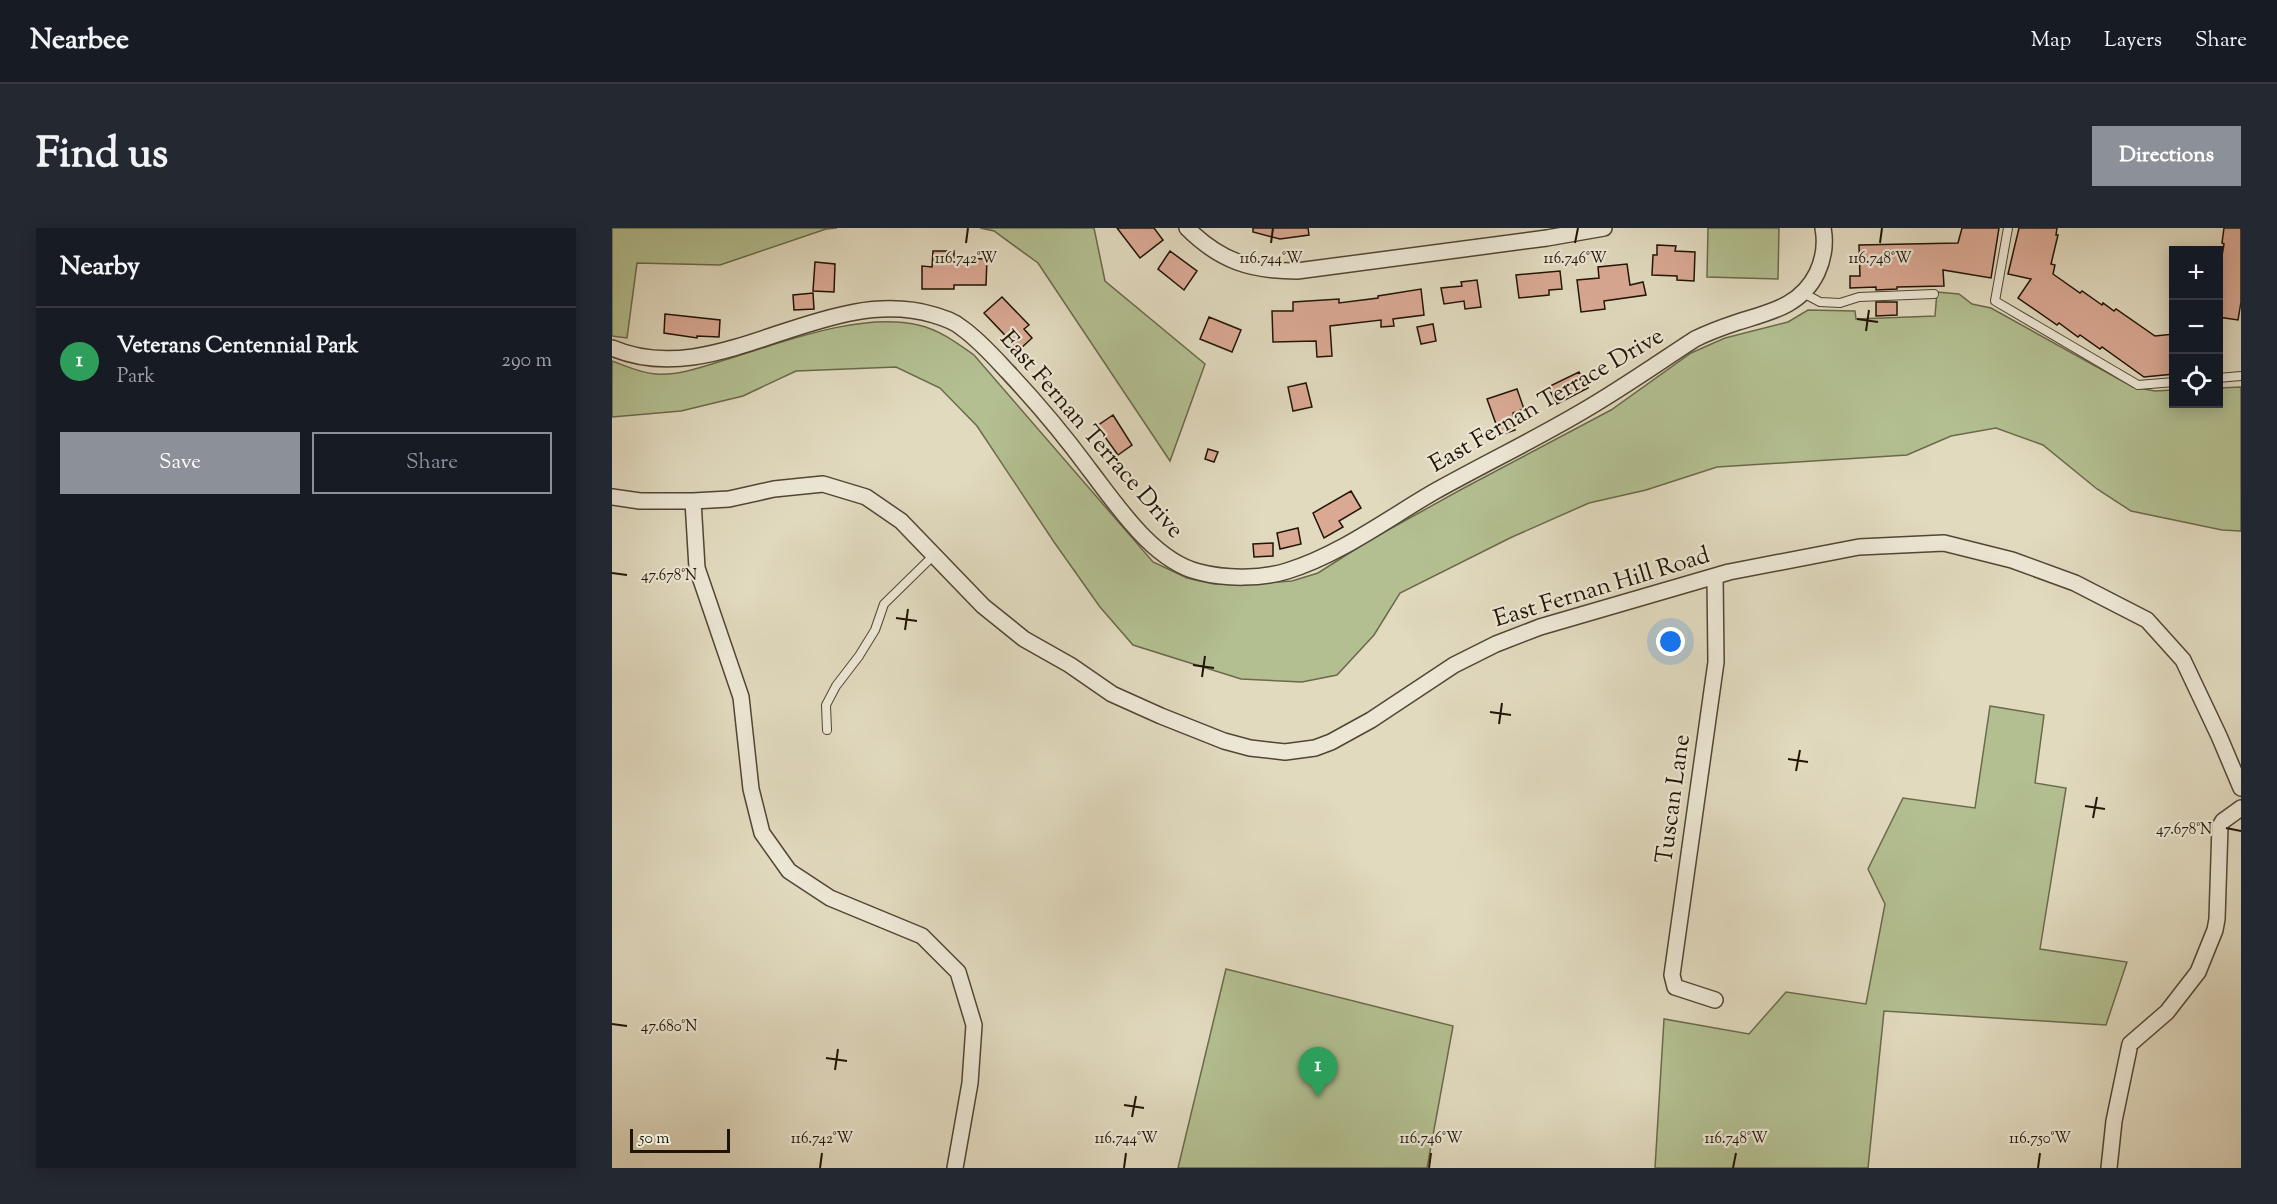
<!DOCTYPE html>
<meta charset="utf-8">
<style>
body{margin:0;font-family:"Sorts Mill Goudy",serif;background:#242831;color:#f1f3f6}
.controls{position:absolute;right:18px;top:18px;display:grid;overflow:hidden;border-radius:0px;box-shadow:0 3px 15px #0003}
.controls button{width:54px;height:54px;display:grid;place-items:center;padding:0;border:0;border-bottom:2px solid #363941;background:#171b24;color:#f1f3f6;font:30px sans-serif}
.scale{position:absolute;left:18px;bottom:15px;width:100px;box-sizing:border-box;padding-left:6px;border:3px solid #211405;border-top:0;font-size:16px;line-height:21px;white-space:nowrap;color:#211405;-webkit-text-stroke:4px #ece7d5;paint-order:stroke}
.you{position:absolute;left:1059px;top:414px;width:21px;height:21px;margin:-15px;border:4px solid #fff;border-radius:50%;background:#1a73e8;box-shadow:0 0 0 9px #1a73e833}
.badge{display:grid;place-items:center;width:39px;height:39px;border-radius:50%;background:#8c9099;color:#fff;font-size:20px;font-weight:700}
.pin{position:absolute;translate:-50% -50px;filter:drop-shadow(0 2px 3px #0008)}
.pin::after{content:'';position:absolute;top:32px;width:21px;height:18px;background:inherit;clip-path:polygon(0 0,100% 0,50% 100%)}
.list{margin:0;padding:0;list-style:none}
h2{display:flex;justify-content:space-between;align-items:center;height:78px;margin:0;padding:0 24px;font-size:26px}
h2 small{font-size:20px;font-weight:400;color:#9ea1a6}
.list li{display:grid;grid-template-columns:39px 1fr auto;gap:18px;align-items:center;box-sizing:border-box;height:108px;padding:0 24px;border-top:2px solid #363941}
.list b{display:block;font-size:22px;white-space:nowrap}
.list p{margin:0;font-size:20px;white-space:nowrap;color:#9ea1a6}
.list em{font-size:20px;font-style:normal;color:#9ea1a6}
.actions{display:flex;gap:12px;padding:18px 24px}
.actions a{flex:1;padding:14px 0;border:2px solid #8c9099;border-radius:0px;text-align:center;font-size:21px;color:#8c9099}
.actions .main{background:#8c9099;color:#fff}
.icon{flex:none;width:33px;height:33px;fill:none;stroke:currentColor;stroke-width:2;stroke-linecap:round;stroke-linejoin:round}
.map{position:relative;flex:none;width:1629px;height:940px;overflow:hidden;border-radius:0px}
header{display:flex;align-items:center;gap:36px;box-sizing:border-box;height:84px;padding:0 30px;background:#171b24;border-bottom:2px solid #363941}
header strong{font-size:28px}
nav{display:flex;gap:33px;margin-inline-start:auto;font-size:21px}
.intro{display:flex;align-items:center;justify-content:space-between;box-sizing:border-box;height:144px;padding:0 36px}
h1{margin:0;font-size:42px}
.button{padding:15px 27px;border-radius:0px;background:#8c9099;color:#fff;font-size:21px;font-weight:700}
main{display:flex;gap:36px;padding:0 36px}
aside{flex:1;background:#171b24;border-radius:0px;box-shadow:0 3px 15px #0003}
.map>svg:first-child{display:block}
</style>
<header>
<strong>Nearbee</strong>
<nav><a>Map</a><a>Layers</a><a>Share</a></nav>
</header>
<div class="intro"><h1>Find us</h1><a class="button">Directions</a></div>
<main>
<aside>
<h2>Nearby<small></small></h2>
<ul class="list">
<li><span class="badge" style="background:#2e9e5b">1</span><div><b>Veterans Centennial Park</b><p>Park</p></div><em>290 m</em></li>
</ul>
<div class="actions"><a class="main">Save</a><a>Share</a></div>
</aside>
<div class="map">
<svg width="1629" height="940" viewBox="0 0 1629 940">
<rect width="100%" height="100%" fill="#e1dabf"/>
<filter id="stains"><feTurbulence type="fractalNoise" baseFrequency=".00333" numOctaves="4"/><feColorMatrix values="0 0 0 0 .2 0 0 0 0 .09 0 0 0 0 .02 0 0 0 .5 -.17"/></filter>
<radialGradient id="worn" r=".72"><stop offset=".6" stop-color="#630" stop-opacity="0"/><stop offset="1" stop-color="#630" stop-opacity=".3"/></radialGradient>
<!-- green -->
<path fill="#b3bf91" stroke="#6a6a4b" stroke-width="1.5" d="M0 0H225L214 1 108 37 25 35 15 110 0 108Z
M368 0H482L493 53 593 136 558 233 426 35 382 3Z
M1096 0H1167L1166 51 1095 49Z
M1325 64 1347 66 1360 76 1379 80 1521 159 1543 163 1561 162 1562 176H1606L1607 160 1629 159V303L1610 302 1519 283 1485 261 1431 217 1384 200 1339 208 1295 227 1105 239 1034 262 977 275 900 309 788 365 762 407 725 447 690 454 629 451 521 417 488 379 442 314 365 198 328 160 284 139 184 143 131 168 69 183 0 189V133C14 138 28 145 44 146 68 148 96 137 119 130 174 113 249 84 306 97 328 102 345 115 362 127L541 334 575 350 602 356H637L680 353 706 345 758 312 850 261 999 182 1079 125 1113 110 1176 94 1196 82 1243 83 1244 91 1323 88Z
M1378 478 1432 487 1423 555 1454 560 1428 721 1515 734 1494 797 1272 783 1256 940H1043L1052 791 1137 806 1174 764 1254 776 1273 676 1256 641 1291 570 1363 580Z
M614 741 841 798 815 940H566Z"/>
<!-- building -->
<path fill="#daa994" stroke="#211405" stroke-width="1.5" d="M505 0H542L551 12 528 30Z
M641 0H696L697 7 668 11 641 4Z
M1350 0H1387L1379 50 1331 42 1332 58 1285 59V61L1264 62V59L1238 60V48H1248L1247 17 1346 15Z
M1407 0H1445L1444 7H1446L1439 36 1443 37 1441 46 1468 65 1470 63 1490 77 1491 75 1502 83 1504 81 1543 108 1562 106V146L1532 149 1490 119 1488 121 1468 107 1466 109 1447 95 1445 97 1406 70 1419 51 1396 46Z
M1612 0H1629V74L1626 92 1606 89 1609 65 1606 63 1610 40H1608L1612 16 1610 15Z
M1045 17 1064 18 1063 23 1083 24 1082 53 1065 52V48L1040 47 1041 27H1045Z
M321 23H342V30L375 31 374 57H342V61H310V38L320 39Z
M558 23 585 43 572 62 546 41Z
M203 34 223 36 222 64 201 63Z
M1015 36 1018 57 1031 54 1034 67 992 73 993 81 969 84 965 52 987 50 986 39Z
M948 43 950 61 937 62V67L907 70 904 47Z
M865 52 869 79 853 81 852 73 832 76 829 60 850 58 849 54Z
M809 61 812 87 781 91 782 98 769 99V92L718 98 720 128 705 129 704 113 661 114 660 83H681V74L727 71V75L766 70V68Z
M201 65 202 81 182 82 181 67Z
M390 69 417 97 412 101 420 110 407 122 372 85Z
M1264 74H1285V87L1264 88Z
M53 86 108 92 107 109 85 108V110L52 105Z
M597 89 629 102 620 124 588 111Z
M821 96 824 113 809 116 805 99Z
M967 144 976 160 945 176 936 159Z
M694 155 700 179 681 183 676 159Z
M905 161 912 181 901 185 902 189 899 190 903 202 888 207 875 171Z
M501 187 520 217 506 227 485 198Z
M596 221 606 224 602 234 593 231Z
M739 263 749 280 727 293 731 299 712 310 701 285Z
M686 300 689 316 668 321 665 305Z
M661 315V328L642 329 641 316Z"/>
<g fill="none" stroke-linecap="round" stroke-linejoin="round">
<defs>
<path id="lane" d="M1396 0 1383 73 1526 157 1562 154
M1191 65 1208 74 1228 75 1247 69 1322 66
M1606 150 1629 148
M215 502 214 477 224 458 247 428 263 402 272 376 323 326"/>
<path id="street" d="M575 0C608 33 639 43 685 43L935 10 992 0
M0 120C105 165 212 54 322 87 332 90 342 93 350 100 367 112 382 129 396 144 425 175 452 207 477 241 504 276 541 333 587 344 613 351 649 351 675 343 727 327 774 292 820 265 870 237 922 212 971 183 1009 161 1046 135 1083 111 1097 104 1111 99 1126 94 1158 84 1189 78 1205 45 1212 30 1214 16 1211 0
M0 269 28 273H81L117 271 162 261 211 256 254 269 289 293 371 378 412 411 458 437 500 466 549 488 612 513 638 520 673 524 703 520 719 514 759 492 842 437 884 416 928 399 1117 344 1247 319 1332 315 1400 332 1463 355 1535 392 1571 432 1607 508 1629 560
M81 273 85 340 129 469 139 561 150 605 177 643 218 670 310 708 346 744 362 797 358 855 343 940
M1103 348 1104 434 1060 747 1063 759 1103 772
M1497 940 1502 893 1518 816 1555 784 1586 744 1603 702 1605 691 1608 598 1611 593 1629 580"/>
</defs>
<!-- lane casing -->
<use href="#lane" stroke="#514634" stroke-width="10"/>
<!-- street casing -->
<use href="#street" stroke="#514634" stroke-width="18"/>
<!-- lane -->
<use href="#lane" stroke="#ece7d5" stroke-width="8"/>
<!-- street -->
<use href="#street" stroke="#ece7d5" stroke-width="15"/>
</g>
<!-- ticks -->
<path fill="none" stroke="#211405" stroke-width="2" d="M354 15 356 0M659 15 661 0M963 15 966 0M1268 15 1270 0M1245 91 1266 94M1254 103 1257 82M0 345 15 347M284 390 305 393M293 402 296 381M581 437 602 440M590 449 593 428M878 484 899 487M887 496 890 475M1176 531 1196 534M1184 543 1188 522M1473 578 1493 581M1481 590 1485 569M1614 600 1629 603M0 796 15 798M214 830 235 833M223 842 226 821M512 877 532 880M520 889 524 868M208 940 210 925M512 940 514 925M817 940 819 925M1121 940 1124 925M1426 940 1428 925"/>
<g text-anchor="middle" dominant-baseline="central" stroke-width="4.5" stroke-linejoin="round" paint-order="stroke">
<!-- street labels -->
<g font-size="24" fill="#211405" stroke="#ece7d5">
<text transform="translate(935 173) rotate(-30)">East Fernan Terrace Drive</text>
<text transform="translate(479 207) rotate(49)">East Fernan Terrace Drive</text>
<text transform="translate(990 360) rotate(-17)">East Fernan Hill Road</text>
<text transform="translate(1062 571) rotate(-82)">Tuscan Lane</text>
</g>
</g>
<g font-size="15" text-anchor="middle" fill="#211405" stroke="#ece7d5" stroke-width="4.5" stroke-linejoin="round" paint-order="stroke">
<text x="354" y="35">116.742°W</text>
<text x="659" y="35">116.744°W</text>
<text x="1268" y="35">116.748°W</text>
<text x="963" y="35">116.746°W</text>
<text x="57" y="352">47.678°N</text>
<text x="1572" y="606">47.678°N</text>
<text x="57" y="803">47.680°N</text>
<text x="210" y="915">116.742°W</text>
<text x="514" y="915">116.744°W</text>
<text x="819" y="915">116.746°W</text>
<text x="1124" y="915">116.748°W</text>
<text x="1428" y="915">116.750°W</text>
</g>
<rect width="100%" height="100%" filter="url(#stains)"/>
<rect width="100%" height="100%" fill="url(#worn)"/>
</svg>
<div class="controls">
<button>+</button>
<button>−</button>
<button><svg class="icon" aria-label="locate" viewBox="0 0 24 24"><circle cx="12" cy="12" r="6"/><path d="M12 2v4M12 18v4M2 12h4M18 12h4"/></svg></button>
</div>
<div class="scale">50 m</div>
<div class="you"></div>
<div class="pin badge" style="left:706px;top:869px;background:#2e9e5b">1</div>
</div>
</main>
